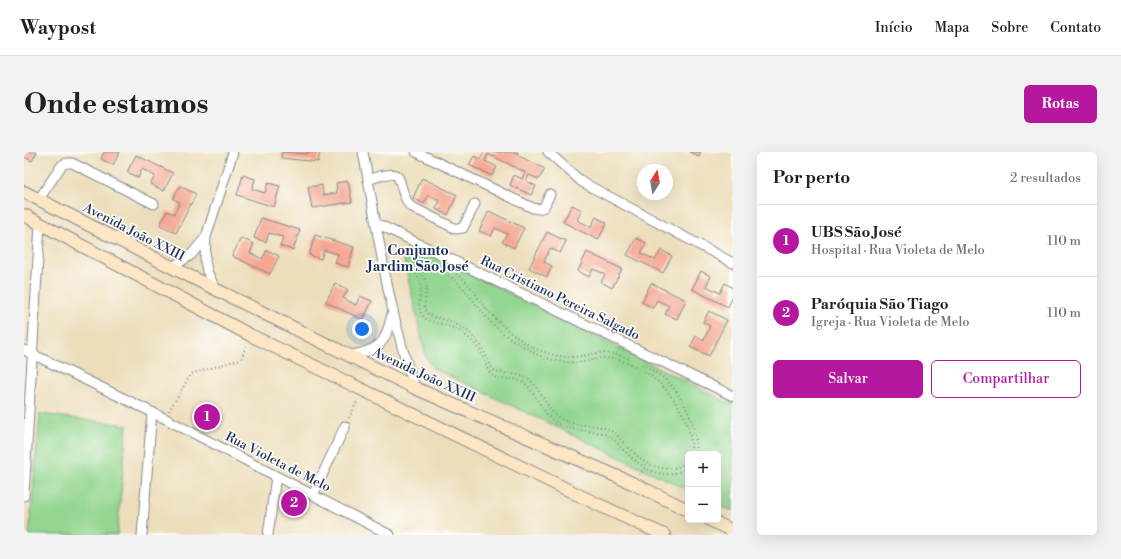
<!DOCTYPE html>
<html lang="pt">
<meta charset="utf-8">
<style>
body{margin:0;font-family:"Libre Bodoni",serif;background:#f2f2f2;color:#202124}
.controls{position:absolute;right:12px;bottom:12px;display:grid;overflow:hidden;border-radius:6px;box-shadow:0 4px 16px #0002}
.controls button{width:36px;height:36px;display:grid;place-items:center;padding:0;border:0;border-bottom:1px solid #e0e0e0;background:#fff;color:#202124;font:20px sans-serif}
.compass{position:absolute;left:613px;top:12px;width:36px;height:36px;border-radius:50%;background:#fff;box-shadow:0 4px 16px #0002;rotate:11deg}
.you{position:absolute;left:338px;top:177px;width:14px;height:14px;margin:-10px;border:3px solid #fff;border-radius:50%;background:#1a73e8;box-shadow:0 0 0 6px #1a73e833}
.badge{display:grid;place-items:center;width:26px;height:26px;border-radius:50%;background:#b5179e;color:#fff;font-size:13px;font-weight:700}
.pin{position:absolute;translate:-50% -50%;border:2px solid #fff;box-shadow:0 1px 4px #0006}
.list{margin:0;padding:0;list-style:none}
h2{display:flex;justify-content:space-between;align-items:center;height:52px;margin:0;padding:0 16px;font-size:17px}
h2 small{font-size:13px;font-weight:400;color:#757577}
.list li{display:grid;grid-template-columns:26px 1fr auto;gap:12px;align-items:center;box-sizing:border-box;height:72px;padding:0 16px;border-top:1px solid #e0e0e0}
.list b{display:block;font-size:15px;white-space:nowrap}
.list p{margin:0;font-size:13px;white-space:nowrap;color:#757577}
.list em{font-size:13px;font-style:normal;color:#757577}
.actions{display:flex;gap:8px;padding:12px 16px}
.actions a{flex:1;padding:9px 0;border:1px solid #b5179e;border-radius:6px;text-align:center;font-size:14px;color:#b5179e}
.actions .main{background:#b5179e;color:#fff}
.map{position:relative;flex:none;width:709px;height:383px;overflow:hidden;border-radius:6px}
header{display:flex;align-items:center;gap:24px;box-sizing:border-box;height:56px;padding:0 20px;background:#fff;border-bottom:1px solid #e0e0e0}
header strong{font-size:19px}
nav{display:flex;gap:22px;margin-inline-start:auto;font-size:14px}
.intro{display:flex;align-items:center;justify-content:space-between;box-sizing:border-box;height:96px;padding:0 24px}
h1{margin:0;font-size:28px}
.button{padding:10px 18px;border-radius:6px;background:#b5179e;color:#fff;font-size:14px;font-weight:700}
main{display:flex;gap:24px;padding:0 24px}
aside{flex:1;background:#fff;border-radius:6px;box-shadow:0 4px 16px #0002}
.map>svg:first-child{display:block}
</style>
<header>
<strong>Waypost</strong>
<nav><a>Início</a><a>Mapa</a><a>Sobre</a><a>Contato</a></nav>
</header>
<div class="intro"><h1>Onde estamos</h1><a class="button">Rotas</a></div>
<main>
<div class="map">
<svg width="709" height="383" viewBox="0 0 709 383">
<rect width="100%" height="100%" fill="#fdfcf7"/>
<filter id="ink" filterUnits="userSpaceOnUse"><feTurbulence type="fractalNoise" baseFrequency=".025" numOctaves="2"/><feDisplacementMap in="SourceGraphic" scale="8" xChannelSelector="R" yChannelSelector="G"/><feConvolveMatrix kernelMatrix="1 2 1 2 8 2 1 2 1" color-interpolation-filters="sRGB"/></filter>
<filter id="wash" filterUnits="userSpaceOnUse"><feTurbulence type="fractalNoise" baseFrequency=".012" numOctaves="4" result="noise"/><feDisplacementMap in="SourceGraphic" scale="16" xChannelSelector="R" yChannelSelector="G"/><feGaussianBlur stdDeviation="0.9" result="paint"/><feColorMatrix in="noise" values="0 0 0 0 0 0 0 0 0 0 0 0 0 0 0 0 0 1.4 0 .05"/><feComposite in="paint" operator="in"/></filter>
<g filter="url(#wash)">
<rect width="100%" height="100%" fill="#eddebb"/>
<!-- green -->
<path fill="#92d68f" stroke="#568276" d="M385 95 396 97 709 253V359L694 353V302H664V338L409 216 402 205 379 104Z
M16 262 103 273 93 383H5Z"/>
<g id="blocks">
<!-- building -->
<path fill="#f5a590" d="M0 0H13L8 9 0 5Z
M80 0H96L89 13 77 7Z
M258 0 283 2V0H296L294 10 257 6Z
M460 0H494L493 3 521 17 515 27 505 23 502 29 512 34 507 43 486 33 490 23 498 27 501 20 464 2 461 9 473 15 468 24 445 13 450 4 456 7Z
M666 0H677L675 5Z
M112 3 149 21 140 39 126 32 131 24 118 17 114 26 103 20Z
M219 23 231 27 228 37 241 41 244 31 256 34 250 55 213 43Z
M398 26 433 43 424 63 412 57 416 49 404 43 400 52 389 46Z
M324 29 328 50 288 56 284 35 298 33 299 43 313 41 312 31Z
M156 34 172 42 152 81 136 73 143 59 150 62 156 50 149 47Z
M548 53 558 58 553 68 567 75 572 65 583 71 574 88 539 70Z
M465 59 500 76 490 96 478 90 483 82 471 76 467 84 455 79Z
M237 66 276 78 269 98 256 94 259 85 245 81 242 90 230 86Z
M523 80 542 89 536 101 526 96 520 110 528 114 523 125 505 116Z
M291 83 330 95 324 115 311 111 314 102 300 98 297 107 285 103Z
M217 86 230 92 226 101 238 107 243 98 255 104 246 122 208 104Z
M612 86 622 91 617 101 631 108 637 98 648 104 639 121 603 103Z
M563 100 598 117 588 136 577 130 581 122 569 117 565 125 554 119Z
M677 119 687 124 682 134 696 141 701 131 709 136V144L704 155 668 137Z
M311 131 324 138 319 146 332 153 336 144 348 149 339 168 302 150Z
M627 131 662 148 653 167 641 162 645 154 633 148 629 156 618 150Z
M685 159 703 168 685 204 666 195 672 184 680 188 686 174 679 170Z"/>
</g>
</g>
<g filter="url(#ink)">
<use href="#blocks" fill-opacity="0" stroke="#84868c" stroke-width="1"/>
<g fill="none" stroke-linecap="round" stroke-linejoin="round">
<defs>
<path id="minor" d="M339 0C354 79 364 160 391 236
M392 0 509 56 515 57 520 55 526 42
M524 0 558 30 709 111
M344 28C387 12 369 31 386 54L432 77 439 76 451 52
M15 47 38 13 43 11H48L130 52
M352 71 709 244
M148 115 167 103 182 85
M191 137 183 119 181 109 182 85 209 0
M0 198 140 266 366 383
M325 204C357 196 360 195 368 162
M289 343 321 274
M0 344 16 72
M118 383 128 260
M244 383 252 324"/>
<path id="secondary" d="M0 40 191 137 391 236 608 331 664 358
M0 63 226 183 573 352 640 383
M686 368 709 379"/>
</defs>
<!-- minor casing -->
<use href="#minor" stroke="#84868c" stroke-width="11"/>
<!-- secondary casing -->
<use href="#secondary" stroke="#84868c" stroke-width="14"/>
<!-- path -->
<path stroke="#84868c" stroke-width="2" stroke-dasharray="1 3" stroke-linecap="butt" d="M414 113C406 110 396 106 389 113 388 121 396 124 397 132 398 143 391 154 399 164 405 172 418 171 427 175 431 176 436 180 440 182 445 186 451 192 455 197 461 205 461 218 469 224 477 230 490 224 498 230 512 238 515 257 528 268 544 281 564 276 583 283 588 285 592 290 596 295 610 308 624 323 645 322 652 322 659 319 664 314
M432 122C444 129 452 143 460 154 475 172 495 190 517 199 526 202 537 205 547 205 556 205 565 202 574 201 584 201 598 203 607 207
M618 212C626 217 635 222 642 228 661 246 674 276 672 302
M145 259 167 222 217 207 222 194
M325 266 334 248
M664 307C660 313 654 316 646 316 626 318 613 304 600 291 596 287 593 283 589 280 573 270 553 276 537 267 521 257 518 237 504 227 495 221 482 222 471 219L467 214 458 195 445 180 431 171 405 163 400 156 403 132 401 127 393 117 394 115C402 112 408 115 415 118 444 132 451 157 474 177 485 187 500 194 512 202 526 209 544 211 559 210 565 209 571 207 577 206 608 206 633 225 650 248 661 263 669 283 667 302
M615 323 621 316 622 310"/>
<!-- minor -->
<use href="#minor" stroke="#fff" stroke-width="9"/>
<!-- secondary -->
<use href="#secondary" stroke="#fce6c4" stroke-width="12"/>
</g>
</g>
<g text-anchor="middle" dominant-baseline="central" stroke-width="3.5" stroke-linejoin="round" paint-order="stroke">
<!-- street labels -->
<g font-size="13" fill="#1b2f5e" stroke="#fdfcf7">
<text transform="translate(110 80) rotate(27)">Avenida João XXIII</text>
<text transform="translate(536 146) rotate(26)">Rua Cristiano Pereira Salgado</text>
<text transform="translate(400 223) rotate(25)">Avenida João XXIII</text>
<text transform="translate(254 310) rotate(27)">Rua Violeta de Melo</text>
</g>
<!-- neighbourhood labels -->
<g font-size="14" font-weight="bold" fill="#1b2f5e" stroke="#fdfcf7">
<text x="394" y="99">Conjunto<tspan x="394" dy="16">Jardim São José</tspan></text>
</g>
</g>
</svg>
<div class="controls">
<button>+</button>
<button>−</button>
</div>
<svg class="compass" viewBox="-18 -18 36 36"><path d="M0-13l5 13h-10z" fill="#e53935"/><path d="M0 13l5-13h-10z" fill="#757577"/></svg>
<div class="you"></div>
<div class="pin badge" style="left:183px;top:265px">1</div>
<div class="pin badge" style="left:270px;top:351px">2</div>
</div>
<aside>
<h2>Por perto<small>2 resultados</small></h2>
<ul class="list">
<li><span class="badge">1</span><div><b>UBS São José</b><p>Hospital · Rua Violeta de Melo</p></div><em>110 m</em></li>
<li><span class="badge">2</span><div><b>Paróquia São Tiago</b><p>Igreja · Rua Violeta de Melo</p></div><em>110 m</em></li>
</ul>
<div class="actions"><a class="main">Salvar</a><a>Compartilhar</a></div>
</aside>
</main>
